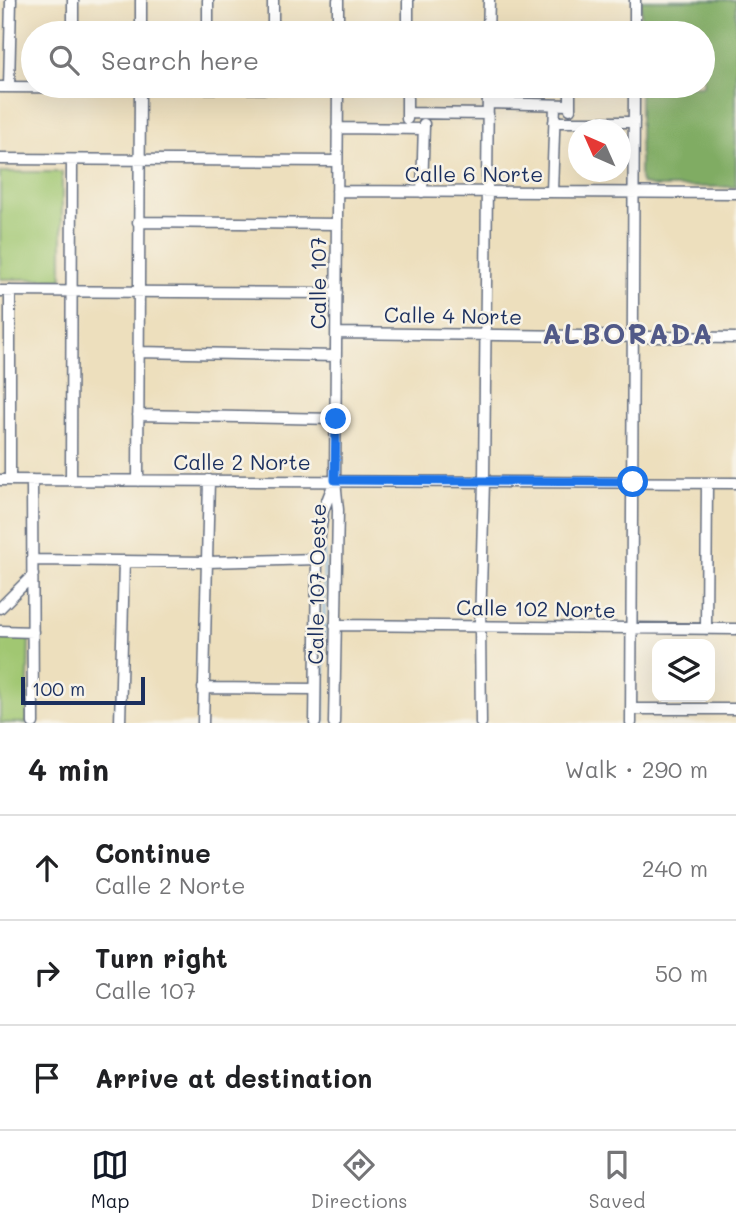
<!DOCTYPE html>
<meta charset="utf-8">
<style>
body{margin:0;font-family:Mali,sans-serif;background:#f6f6f6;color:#202124}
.controls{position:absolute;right:21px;bottom:21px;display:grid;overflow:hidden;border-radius:14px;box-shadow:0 7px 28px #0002}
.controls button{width:63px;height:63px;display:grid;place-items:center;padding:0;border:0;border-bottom:2px solid #e0e0e0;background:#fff;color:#202124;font:35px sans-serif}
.compass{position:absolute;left:568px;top:119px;width:63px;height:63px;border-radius:50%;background:#fff;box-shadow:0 7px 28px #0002;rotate:315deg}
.scale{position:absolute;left:21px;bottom:18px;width:124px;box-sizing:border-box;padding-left:7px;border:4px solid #1b2f5e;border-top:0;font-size:19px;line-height:24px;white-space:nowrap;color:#1b2f5e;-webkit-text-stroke:5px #f7f3e8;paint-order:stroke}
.stop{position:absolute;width:21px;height:21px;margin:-16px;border:5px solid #1a73e8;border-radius:50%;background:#fff}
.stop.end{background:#1a73e8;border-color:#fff;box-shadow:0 2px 7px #0008}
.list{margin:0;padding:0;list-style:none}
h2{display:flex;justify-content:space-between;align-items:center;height:91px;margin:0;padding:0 28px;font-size:30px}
h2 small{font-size:23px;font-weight:400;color:#757577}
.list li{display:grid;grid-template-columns:46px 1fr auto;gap:21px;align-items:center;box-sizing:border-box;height:105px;padding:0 28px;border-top:2px solid #e0e0e0}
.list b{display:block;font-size:26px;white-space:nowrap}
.list p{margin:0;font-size:23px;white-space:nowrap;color:#757577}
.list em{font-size:23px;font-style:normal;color:#757577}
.icon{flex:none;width:38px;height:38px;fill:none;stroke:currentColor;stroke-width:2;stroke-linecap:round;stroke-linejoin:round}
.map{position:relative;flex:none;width:736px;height:723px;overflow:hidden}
.search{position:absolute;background:#fff;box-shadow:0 7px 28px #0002;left:21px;right:21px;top:21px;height:77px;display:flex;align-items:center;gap:18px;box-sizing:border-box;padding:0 24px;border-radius:38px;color:#757577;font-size:26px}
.sheet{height:406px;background:#fff}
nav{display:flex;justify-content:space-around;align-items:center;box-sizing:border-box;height:98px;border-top:2px solid #e0e0e0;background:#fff;font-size:19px;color:#757577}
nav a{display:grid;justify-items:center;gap:4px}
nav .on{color:#111827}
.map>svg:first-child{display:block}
</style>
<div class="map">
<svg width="736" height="723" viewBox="0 0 736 723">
<rect width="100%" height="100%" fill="#f7f3e8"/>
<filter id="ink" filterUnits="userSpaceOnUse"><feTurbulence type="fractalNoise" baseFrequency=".0143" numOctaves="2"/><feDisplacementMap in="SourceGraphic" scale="14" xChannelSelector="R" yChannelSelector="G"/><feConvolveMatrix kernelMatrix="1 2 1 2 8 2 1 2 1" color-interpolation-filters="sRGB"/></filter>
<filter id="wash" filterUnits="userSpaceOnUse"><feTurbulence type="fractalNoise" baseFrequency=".00686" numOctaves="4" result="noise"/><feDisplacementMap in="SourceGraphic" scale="28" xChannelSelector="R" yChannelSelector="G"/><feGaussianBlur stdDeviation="1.57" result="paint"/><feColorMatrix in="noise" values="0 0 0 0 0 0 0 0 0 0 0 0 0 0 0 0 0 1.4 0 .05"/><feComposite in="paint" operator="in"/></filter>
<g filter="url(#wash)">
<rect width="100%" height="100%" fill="#eddfbd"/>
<!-- green -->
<path fill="#a1c772" stroke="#5e7b68" stroke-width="2" d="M0 172H62V279H0Z
M29 638 27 723H0V639Z"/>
<!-- forest -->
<path fill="#80ac64" stroke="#4e6e61" stroke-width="2" d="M641 0H736V187H655L642 184 640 179V86H703V33H641Z"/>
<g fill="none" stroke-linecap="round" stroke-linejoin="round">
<!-- stream -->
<path stroke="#72b4e7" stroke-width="2.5" d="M327 524 329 510
M324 548V723"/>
</g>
</g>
<g filter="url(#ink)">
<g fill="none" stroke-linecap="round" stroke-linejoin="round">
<defs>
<path id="minor" d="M73 33V0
M141 33V0
M208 33V0
M273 33V0
M338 33V0
M408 33V0
M488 33 489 0
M635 33V0
M570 86V109
M0 87 338 89
M9 87 11 0
M488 103 570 105
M407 113 488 114
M407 119V86
M554 122H634
M337 128 424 129
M0 159 337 161
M337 191 736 193
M422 192 424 124
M552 192 555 105
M138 222 337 224
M0 291 337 293
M337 333 736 338
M138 352 336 356
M138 415 336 419
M0 480 736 483
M10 480V291
M32 480 33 723
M71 480 72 160
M138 481 140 86
M33 560 207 562 317 559
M0 608 33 575
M335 625 736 629
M706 629 707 483
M0 631 33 632
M203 688 315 689
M631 709H736
M120 723 124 561
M203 723 209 480
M315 723 317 559 323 511 334 483
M334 723 338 510 335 480 338 86
M481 723 480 627 484 481 488 86
M631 723 634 86"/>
</defs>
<!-- minor casing -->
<use href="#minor" stroke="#646d7f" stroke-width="13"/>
<!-- minor -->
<use href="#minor" stroke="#fff" stroke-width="10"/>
</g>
</g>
<g fill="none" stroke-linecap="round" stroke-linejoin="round" filter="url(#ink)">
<!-- route -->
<path stroke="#1a73e8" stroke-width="9" d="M336 419 335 480 633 482"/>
</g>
<g text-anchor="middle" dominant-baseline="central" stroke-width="5" stroke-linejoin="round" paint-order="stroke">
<!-- street labels -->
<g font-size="21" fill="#1b2f5e" stroke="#f7f3e8">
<text x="474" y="173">Calle 6 Norte</text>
<text transform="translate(317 283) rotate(-90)">Calle 107</text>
<text transform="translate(453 315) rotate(1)">Calle 4 Norte</text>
<text x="242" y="461">Calle 2 Norte</text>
<text transform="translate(316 584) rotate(-89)">Calle 107 Oeste</text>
<text transform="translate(536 608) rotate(1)">Calle 102 Norte</text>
</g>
<!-- district labels -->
<g font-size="28" font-weight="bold" letter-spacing="2" fill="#515988" stroke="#f7f3e8">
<text x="628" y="333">ALBORADA</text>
</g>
</g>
</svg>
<div class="controls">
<button><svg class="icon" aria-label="layers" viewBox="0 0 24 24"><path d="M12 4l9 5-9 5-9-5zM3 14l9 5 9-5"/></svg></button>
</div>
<svg class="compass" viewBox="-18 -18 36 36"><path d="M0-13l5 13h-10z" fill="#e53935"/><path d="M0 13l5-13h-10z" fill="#757577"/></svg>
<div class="scale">100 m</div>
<div class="stop" style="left:633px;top:482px"></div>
<div class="stop end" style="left:336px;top:419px"></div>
<div class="search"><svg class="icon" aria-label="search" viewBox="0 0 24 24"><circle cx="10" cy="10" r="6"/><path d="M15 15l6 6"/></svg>Search here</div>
</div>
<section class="sheet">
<h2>4 min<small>Walk · 290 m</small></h2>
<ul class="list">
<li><svg class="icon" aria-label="ahead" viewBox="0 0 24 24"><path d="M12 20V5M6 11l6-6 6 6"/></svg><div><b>Continue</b><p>Calle 2 Norte</p></div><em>240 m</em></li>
<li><svg class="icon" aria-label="right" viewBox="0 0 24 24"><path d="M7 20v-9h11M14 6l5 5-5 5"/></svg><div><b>Turn right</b><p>Calle 107</p></div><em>50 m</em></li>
<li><svg class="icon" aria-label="arrive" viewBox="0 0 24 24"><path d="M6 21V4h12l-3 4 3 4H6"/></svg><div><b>Arrive at destination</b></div></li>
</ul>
</section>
<nav>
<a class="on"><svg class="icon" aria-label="map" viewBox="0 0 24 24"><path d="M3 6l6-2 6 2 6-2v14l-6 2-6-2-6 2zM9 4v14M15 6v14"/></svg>Map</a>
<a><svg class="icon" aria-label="directions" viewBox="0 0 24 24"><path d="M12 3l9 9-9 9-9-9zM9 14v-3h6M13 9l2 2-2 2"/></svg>Directions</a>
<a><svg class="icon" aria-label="saved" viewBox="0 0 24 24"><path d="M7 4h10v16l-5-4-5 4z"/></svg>Saved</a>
</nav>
